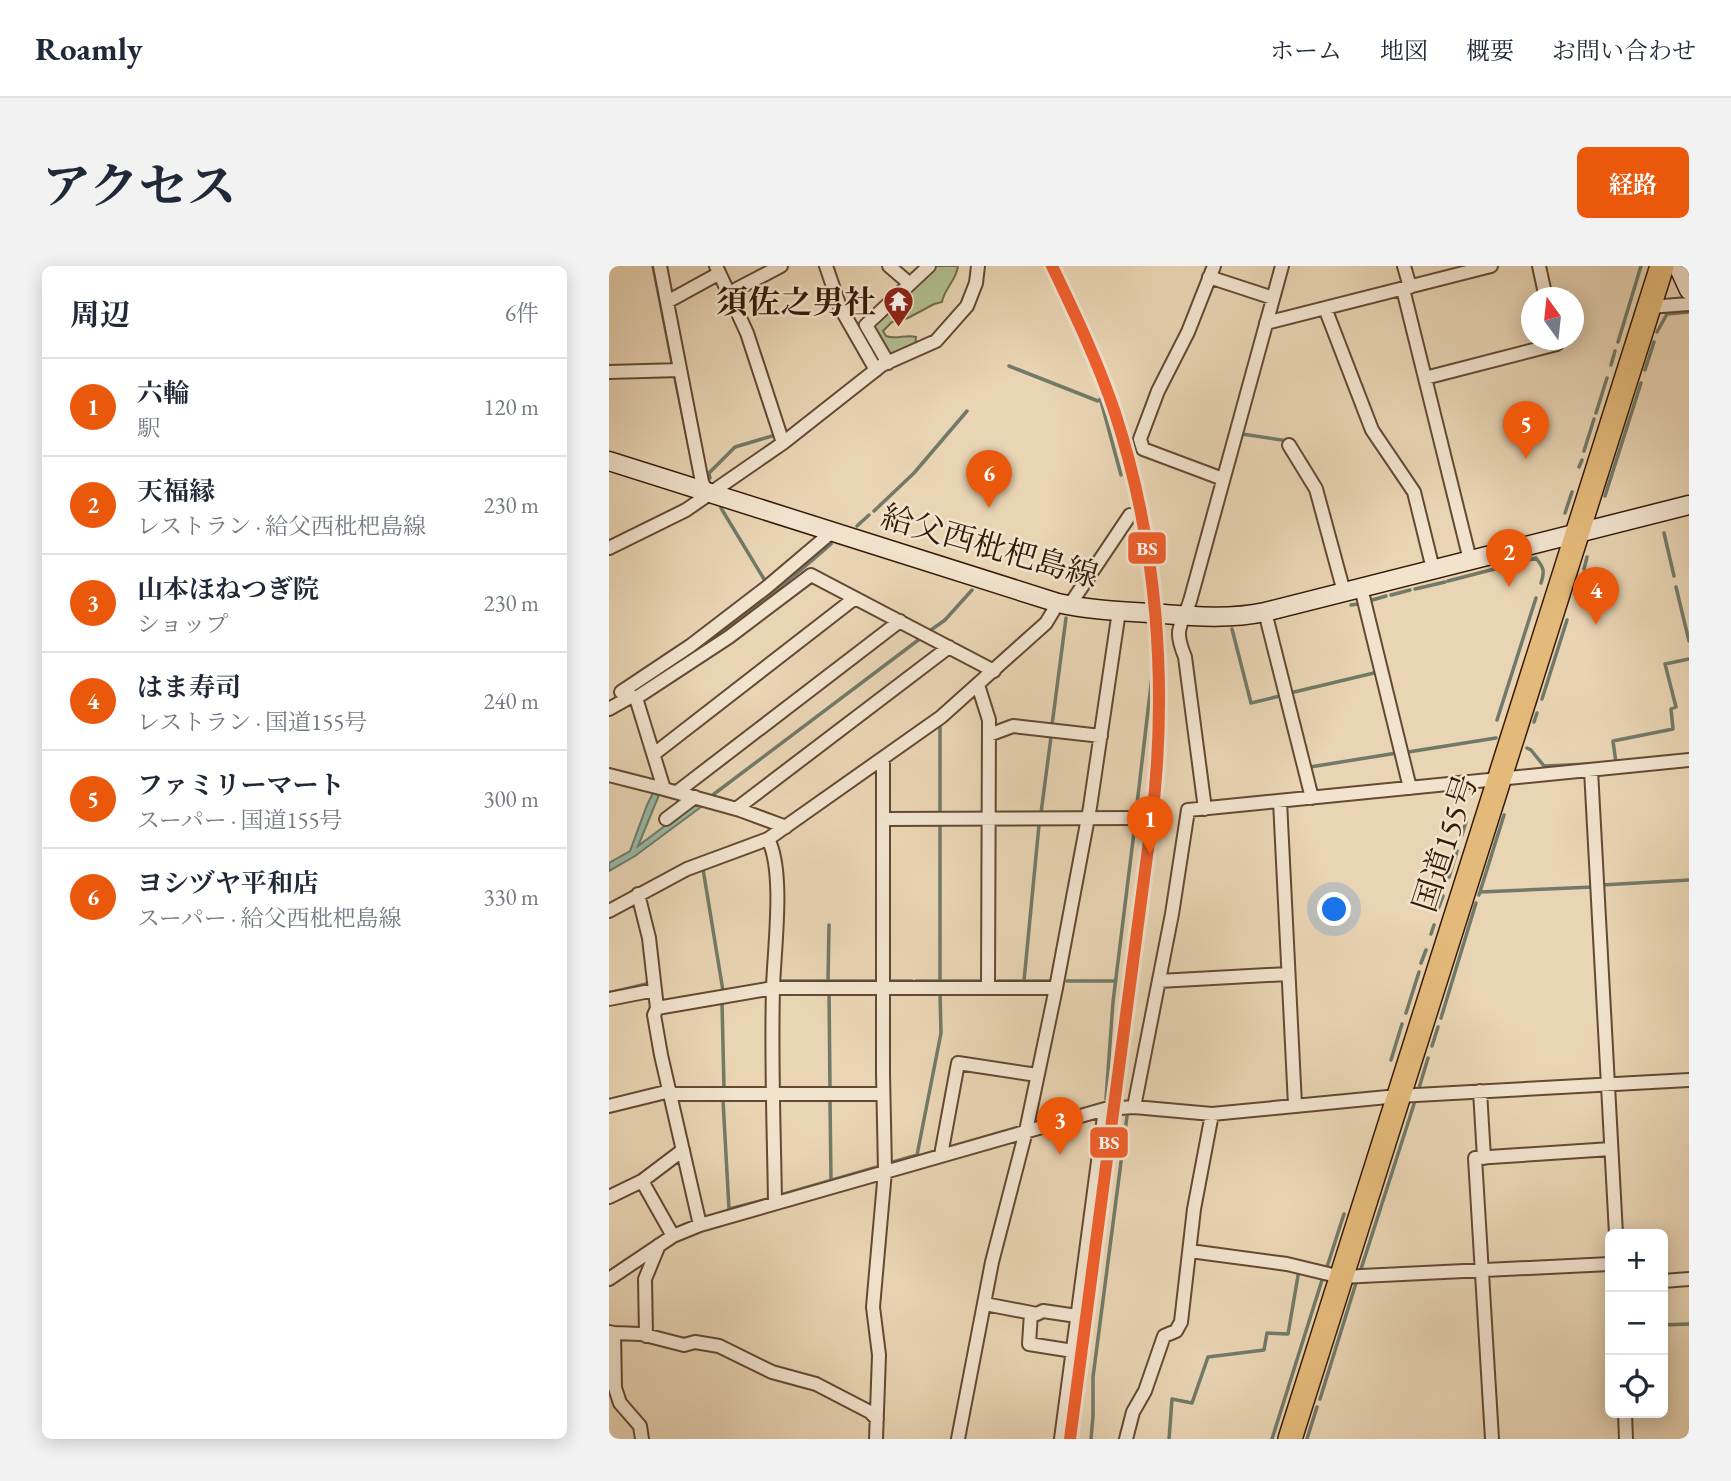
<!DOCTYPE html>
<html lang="ja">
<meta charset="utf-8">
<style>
body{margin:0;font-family:"EB Garamond","Noto Serif JP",serif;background:#f2f2f3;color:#1f2937}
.controls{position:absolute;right:21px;bottom:21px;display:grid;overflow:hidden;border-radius:10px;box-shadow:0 4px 18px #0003}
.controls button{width:63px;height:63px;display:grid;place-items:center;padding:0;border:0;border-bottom:2px solid #e0e1e3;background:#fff;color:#1f2937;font:35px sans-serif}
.compass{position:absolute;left:912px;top:21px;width:63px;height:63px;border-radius:50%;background:#fff;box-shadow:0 4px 18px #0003;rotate:345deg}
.you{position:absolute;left:726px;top:644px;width:24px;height:24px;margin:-18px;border:5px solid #fff;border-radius:50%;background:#1a73e8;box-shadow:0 0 0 10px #1a73e833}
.badge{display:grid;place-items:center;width:46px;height:46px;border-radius:50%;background:#ea580c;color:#fff;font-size:23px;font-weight:700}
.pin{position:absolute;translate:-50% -58px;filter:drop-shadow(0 2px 4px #0008)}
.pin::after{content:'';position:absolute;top:37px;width:24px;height:21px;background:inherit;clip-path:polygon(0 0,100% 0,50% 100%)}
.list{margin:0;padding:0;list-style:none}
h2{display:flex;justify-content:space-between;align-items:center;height:91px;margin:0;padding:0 28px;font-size:30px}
h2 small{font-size:23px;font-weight:400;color:#747a83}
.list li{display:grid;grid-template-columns:46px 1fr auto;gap:21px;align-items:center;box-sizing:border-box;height:98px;padding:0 28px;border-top:2px solid #e0e1e3}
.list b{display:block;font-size:26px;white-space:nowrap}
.list p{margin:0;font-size:23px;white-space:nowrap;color:#747a83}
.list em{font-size:23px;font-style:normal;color:#747a83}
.icon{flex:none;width:38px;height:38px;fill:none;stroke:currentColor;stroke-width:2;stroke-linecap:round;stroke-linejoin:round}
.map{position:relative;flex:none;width:1080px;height:1173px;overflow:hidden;border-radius:10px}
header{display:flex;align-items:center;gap:42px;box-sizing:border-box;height:98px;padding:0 35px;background:#fff;border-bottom:2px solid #e0e1e3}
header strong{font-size:33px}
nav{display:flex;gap:38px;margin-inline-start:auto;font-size:24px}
.intro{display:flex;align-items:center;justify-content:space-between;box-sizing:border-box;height:168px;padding:0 42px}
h1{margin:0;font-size:49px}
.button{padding:18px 32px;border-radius:10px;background:#ea580c;color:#fff;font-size:24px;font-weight:700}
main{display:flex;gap:42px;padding:0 42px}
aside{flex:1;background:#fff;border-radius:10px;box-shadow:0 4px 18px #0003}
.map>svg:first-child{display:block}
</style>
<header>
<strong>Roamly</strong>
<nav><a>ホーム</a><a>地図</a><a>概要</a><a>お問い合わせ</a></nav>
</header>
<div class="intro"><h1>アクセス</h1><a class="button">経路</a></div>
<main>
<aside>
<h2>周辺<small>6件</small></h2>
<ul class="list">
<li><span class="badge">1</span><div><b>六輪</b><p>駅</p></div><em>120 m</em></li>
<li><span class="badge">2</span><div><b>天福縁</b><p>レストラン · 給父西枇杷島線</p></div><em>230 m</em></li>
<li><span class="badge">3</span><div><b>山本ほねつぎ院</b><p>ショップ</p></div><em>230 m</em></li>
<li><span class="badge">4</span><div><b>はま寿司</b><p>レストラン · 国道155号</p></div><em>240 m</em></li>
<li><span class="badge">5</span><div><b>ファミリーマート</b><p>スーパー · 国道155号</p></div><em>300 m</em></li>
<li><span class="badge">6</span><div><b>ヨシヅヤ平和店</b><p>スーパー · 給父西枇杷島線</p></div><em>330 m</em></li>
</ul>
</aside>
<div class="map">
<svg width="1080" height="1173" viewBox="0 0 1080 1173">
<rect width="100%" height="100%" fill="#e9d4b3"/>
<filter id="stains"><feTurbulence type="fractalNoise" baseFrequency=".00286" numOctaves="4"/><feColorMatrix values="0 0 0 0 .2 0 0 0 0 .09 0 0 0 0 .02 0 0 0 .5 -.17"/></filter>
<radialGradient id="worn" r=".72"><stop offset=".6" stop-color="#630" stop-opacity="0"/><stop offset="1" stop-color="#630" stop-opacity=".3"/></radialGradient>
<!-- green -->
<path fill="#b1be90" stroke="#746c4c" stroke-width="2" d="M324 0H349C347 15 335 23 333 36L325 38 299 52 283 56 274 65 277 70C287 74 297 68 307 71L306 81 279 90 262 60Z"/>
<!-- water -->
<path fill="#98b9a8" stroke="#717a68" stroke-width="2" d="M44 527 50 529 29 580 89 535 96 538 26 590 0 605V597L21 585 38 539Z"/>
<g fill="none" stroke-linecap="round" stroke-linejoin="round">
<!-- stream -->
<path stroke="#717a68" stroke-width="3.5" d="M44 0 63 96 61 100
M1048 66 1058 48 1080 46
M1009 76 1032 0
M1002 99 1006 85
M400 100 489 135 494 131
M1036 104 1045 76
M66 112 85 205
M492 135 512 209
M987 147 998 112
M633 168 679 175
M975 185 985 153
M970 201 973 194
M101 212 100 207 126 181 163 170
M996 230 1032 117
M112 242 158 318
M265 245 305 207 358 145
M956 247 963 226
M248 260 260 249
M1055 267 1065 310
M916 295 927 292C935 302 936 305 932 317
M902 299 908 297
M975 303 978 291
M839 315 897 300
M1067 321 1080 375
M806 323 836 316
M966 328 971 314
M782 329 801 324
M760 335 777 330
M742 339 749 338
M623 363 642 437 671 430
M322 364 336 354 363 324
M27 423C96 379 161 332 222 278
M681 427 769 406
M933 433 958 354
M888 454 927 332
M925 456 928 447
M443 459 457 352
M918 482 922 484 935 500 981 498
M799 486 887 472
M1007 497 1004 475 1064 463 1062 443 1067 441 1056 398 1080 393
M701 501 788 487
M105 528 312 372
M331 547V460
M432 547 442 471
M527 547 543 410 542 374
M853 569 857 556
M94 603 114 725
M840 611 848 585
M993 619 1080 614
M871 626 984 621
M870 629 895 549
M829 643 834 630
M822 668 825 659
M812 697 817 684
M171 715H270
M219 715 220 659
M281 715H303
M307 715H372
M331 715V559
M389 715H444
M415 715 430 559
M458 715H507
M220 725 221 823
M0 727 37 718
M113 737 115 822
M797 747 810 706
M832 752 867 637
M823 780 829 761
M782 794 793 758
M810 822 819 792
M497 833 504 736 526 558
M114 834 120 943 159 933
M221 834 222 914
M284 896 308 889 332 767 331 727
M175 928 268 901
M752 1003 806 835
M717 1004 735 948
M1054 1059 1080 1058
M711 1133 747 1017
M482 1173 484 1150V1111L518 850
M560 1173 563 1133 583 1137 599 1091 655 1084 658 1067 679 1068 690 1004
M663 1173 714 1011
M698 1173 708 1141"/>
<defs>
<path id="street" d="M51 0 93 216 99 227
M107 0 138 67 174 177
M217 0 231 41 267 104
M280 0 301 18
M605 0 579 66 549 125 531 173 534 183 614 213
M795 0 801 21
M930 0 937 32
M600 11 664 32
M794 23 861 294
M120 27 172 0
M58 36 109 8
M1040 41 1080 38
M716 42 763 164 805 226 824 303
M657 57 882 0
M279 97 257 59 320 0
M0 106 71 104
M816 112 948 78 947 74
M680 179 707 223 735 326
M0 282 77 244 174 177 273 99 327 75 358 40 367 17 369 0
M752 322 801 522
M460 340 521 249
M656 346 703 532
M369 419 380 454 379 721
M12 426 81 380 158 321 224 265
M0 443 23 430
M380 469 404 460 492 470
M45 488 246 332
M982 504 1007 968
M0 509 55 523
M68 526 291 355
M671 535 686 839
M127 543 340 381
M596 543 576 391C564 362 572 361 581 335L673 0
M57 553 86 531
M274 553 528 552
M177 561 131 544 55 523 27 432 120 371 202 309 385 405
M159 573C176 606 165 683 164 722 162 794 165 866 166 937
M29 628 40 672 48 742 45 749 52 789 91 959
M0 645 78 603 159 573 332 451 437 357 449 337
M550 715 678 708
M0 733 46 724
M48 742 164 722H447
M871 825 875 892
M62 828H274
M0 840 61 825
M525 841 563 648 579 544 1080 494
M332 889 349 797 428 809
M33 915 74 884
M0 931 33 915 64 970
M581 985 678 998 732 1011 1001 998
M0 1013 64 970 91 959 496 843 525 841 603 848 789 830 1080 814
M1054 1015 1080 1013
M376 1038 428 1048 434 1045 468 1050
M422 1047 420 1078 464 1085
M0 1066 5 1067 6 1122 11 1137 31 1160 33 1173
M5 1067 32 1068 75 1079 86 1076 110 1080 163 1106 207 1118 261 1146 268 1153
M37 1070 36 1013 50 979
M1016 1147 1017 1173
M267 1173 270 1089 264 1041 276 905 274 808V492
M349 1173 383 996 417 865 447 722 481 541 510 345
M452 1173 496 843
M517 1173 524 1146 536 1125 555 1070 567 1065 572 1056 585 943 603 848
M883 1173 866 892 1002 883"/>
<path id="secondary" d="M1069 0 1080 24
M0 195 449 337C480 344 511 345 542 347 581 350 618 354 656 346L1080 239"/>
<path id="highway" d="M681 1173 1053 0"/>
</defs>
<!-- street casing -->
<use href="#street" stroke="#644933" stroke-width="16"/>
<!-- secondary casing -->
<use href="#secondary" stroke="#371b08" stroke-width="21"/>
<!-- highway casing -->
<use href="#highway" stroke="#371b08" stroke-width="26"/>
<!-- street -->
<use href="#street" stroke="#f1e3ce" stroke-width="12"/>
<!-- secondary -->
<use href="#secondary" stroke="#f1e3ce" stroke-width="18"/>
<!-- highway -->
<use href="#highway" stroke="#e4ba7a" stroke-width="23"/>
<defs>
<path id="rail-1" d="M443 0C466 48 489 96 506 147 548 276 559 417 543 552L461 1173"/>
</defs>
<!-- rail-1 casing -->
<use href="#rail-1" stroke="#f1e3ce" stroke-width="18"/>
<!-- rail-1 -->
<use href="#rail-1" stroke="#f05f2c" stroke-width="12"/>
</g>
<!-- icons -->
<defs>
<symbol id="temple-pin" viewBox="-11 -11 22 30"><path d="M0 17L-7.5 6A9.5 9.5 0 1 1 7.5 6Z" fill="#8f2418" stroke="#f1e3ce"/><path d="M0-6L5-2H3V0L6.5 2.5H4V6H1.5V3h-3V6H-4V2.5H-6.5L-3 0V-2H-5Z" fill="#fff"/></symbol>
</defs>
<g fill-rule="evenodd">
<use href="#temple-pin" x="272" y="18" width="35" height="47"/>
</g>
<g text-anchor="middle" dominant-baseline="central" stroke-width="5" stroke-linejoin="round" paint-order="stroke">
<!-- poi labels -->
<g font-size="32" font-weight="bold" fill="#371b08" stroke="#f1e3ce" text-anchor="end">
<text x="267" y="36">須佐之男社</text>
</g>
<!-- street labels -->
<g font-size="32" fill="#371b08" stroke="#f1e3ce">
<text transform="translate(381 280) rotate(16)">給父西枇杷島線</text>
<text transform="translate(836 577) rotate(-72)">国道155号</text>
</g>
</g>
<g stroke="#f1e3ce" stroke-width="2.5">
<rect x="518" y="265" width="40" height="34" rx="7" fill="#f05f2c"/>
<rect x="480" y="860" width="40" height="33" rx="7" fill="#f05f2c"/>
</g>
<g font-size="19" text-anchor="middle" font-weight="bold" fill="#fff">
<text x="538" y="289">BS</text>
<text x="500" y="883">BS</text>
</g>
<rect width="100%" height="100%" filter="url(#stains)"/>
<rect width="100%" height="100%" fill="url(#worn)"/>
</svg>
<div class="controls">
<button>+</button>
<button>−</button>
<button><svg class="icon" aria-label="locate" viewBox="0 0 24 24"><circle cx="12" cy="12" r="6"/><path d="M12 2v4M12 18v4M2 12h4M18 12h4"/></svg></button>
</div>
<svg class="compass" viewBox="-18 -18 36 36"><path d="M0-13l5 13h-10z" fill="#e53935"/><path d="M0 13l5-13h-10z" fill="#747a83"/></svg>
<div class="you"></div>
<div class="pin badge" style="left:541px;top:588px">1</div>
<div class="pin badge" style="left:900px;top:321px">2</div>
<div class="pin badge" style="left:451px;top:889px">3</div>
<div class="pin badge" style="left:987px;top:359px">4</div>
<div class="pin badge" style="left:917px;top:193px">5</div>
<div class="pin badge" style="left:380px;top:242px">6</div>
</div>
</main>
